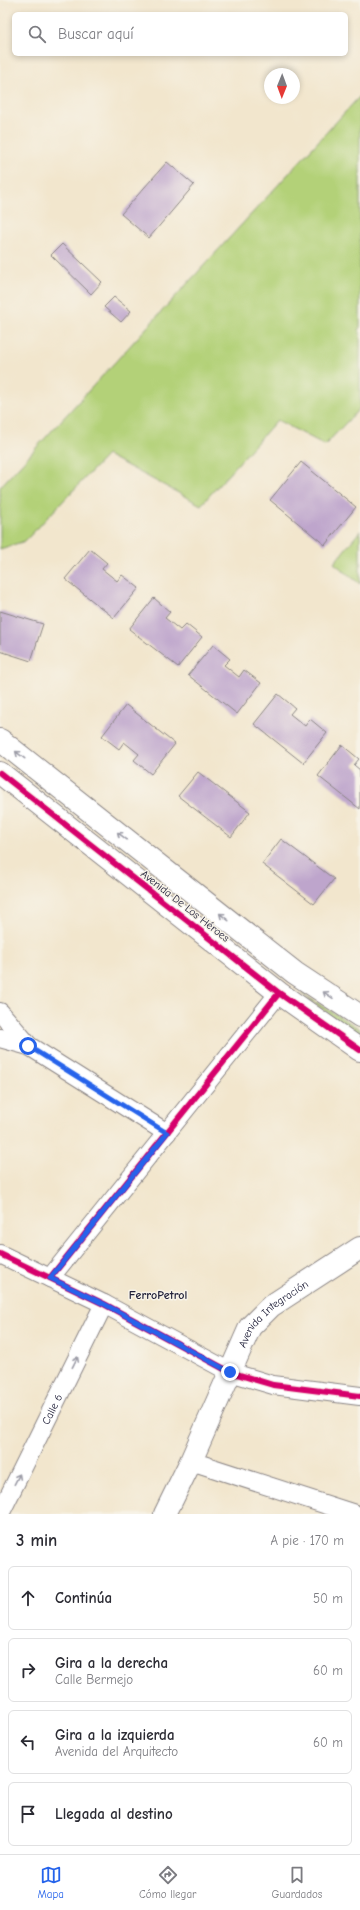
<!DOCTYPE html>
<html lang="es">
<meta charset="utf-8">
<style>
body{margin:0;font-family:"Comic Neue",sans-serif;background:#f2f2f3;color:#2b2b33}
.compass{position:absolute;left:264px;top:68px;width:36px;height:36px;border-radius:50%;background:#fff;box-shadow:0 2px 6px #0003;rotate:181deg}
.stop{position:absolute;width:12px;height:12px;margin:-9px;border:3px solid #2563eb;border-radius:50%;background:#fff}
.stop.end{background:#2563eb;border-color:#fff;box-shadow:0 1px 4px #0008}
.list{margin:0;padding:0;list-style:none}
h2{display:flex;justify-content:space-between;align-items:center;height:52px;margin:0;padding:0 16px;font-size:17px}
h2 small{font-size:13px;font-weight:400;color:#7c7c81}
.list li{display:grid;grid-template-columns:26px 1fr auto;gap:12px;align-items:center;box-sizing:border-box;height:64px;margin:0 8px 8px;padding:0 8px;border:1px solid #e1e1e2;border-radius:6px}
.list b{display:block;font-size:15px;white-space:nowrap}
.list p{margin:0;font-size:13px;white-space:nowrap;color:#7c7c81}
.list em{font-size:13px;font-style:normal;color:#7c7c81}
.icon{flex:none;width:22px;height:22px;fill:none;stroke:currentColor;stroke-width:2;stroke-linecap:round;stroke-linejoin:round}
.map{position:relative;flex:none;width:360px;height:1514px;overflow:hidden}
.search{position:absolute;background:#fff;box-shadow:0 2px 6px #0003;left:12px;right:12px;top:12px;height:44px;display:flex;align-items:center;gap:10px;box-sizing:border-box;padding:0 14px;border-radius:6px;color:#7c7c81;font-size:15px}
.sheet{height:340px;background:#fff}
nav{display:flex;justify-content:space-around;align-items:center;box-sizing:border-box;height:56px;border-top:1px solid #e1e1e2;background:#fff;font-size:11px;color:#7c7c81}
nav a{display:grid;justify-items:center;gap:2px}
nav .on{color:#2563eb}
.map>svg:first-child{display:block}
</style>
<div class="map">
<svg width="360" height="1514" viewBox="0 0 360 1514">
<rect width="100%" height="100%" fill="#f7f3e8"/>
<filter id="ink" filterUnits="userSpaceOnUse"><feTurbulence type="fractalNoise" baseFrequency=".025" numOctaves="2"/><feDisplacementMap in="SourceGraphic" scale="8" xChannelSelector="R" yChannelSelector="G"/><feConvolveMatrix kernelMatrix="1 2 1 2 8 2 1 2 1" color-interpolation-filters="sRGB"/></filter>
<filter id="wash" filterUnits="userSpaceOnUse"><feTurbulence type="fractalNoise" baseFrequency=".012" numOctaves="4" result="noise"/><feDisplacementMap in="SourceGraphic" scale="16" xChannelSelector="R" yChannelSelector="G"/><feGaussianBlur stdDeviation="0.9" result="paint"/><feColorMatrix in="noise" values="0 0 0 0 0 0 0 0 0 0 0 0 0 0 0 0 0 1.4 0 .05"/><feComposite in="paint" operator="in"/></filter>
<g filter="url(#wash)">
<rect width="100%" height="100%" fill="#f2e6cd"/>
<!-- green -->
<path fill="#b3d178" stroke="#6a7a5a" d="M360 96V327L358 330 360 332V408L325 445 277 420 201 505 107 455 25 541 0 549V487Z
M360 531V584L334 563Z
M301 993 360 1029V1038Z"/>
<g id="blocks">
<!-- building -->
<path fill="#bea5cc" d="M167 162 194 185 149 238 121 214Z
M62 244 102 282 91 294 51 255Z
M114 297 131 311 121 322 104 307Z
M301 462 356 507 325 545 270 500Z
M90 549 107 563 102 569 117 581 122 575 139 588 114 618 65 579Z
M154 598 170 612 165 618 180 630 186 624 202 637 178 667 129 629Z
M0 611 43 624 31 661 0 651Z
M213 645 230 659 224 665 239 677 244 670 261 683 237 714 188 675Z
M278 694 295 708 290 714 305 726 310 719 327 733 303 763 254 724Z
M126 705 175 744 151 774 134 760 139 754 124 742 119 749 102 736Z
M342 745 359 759 354 765 360 770V809L318 776Z
M198 772 250 812 231 837 178 796Z
M281 839 334 879 314 904 262 864Z"/>
</g>
</g>
<g filter="url(#ink)">
<use href="#blocks" fill-opacity="0" stroke="#8a8484" stroke-width="1"/>
<g fill="none" stroke-linecap="round" stroke-linejoin="round">
<defs>
<g id="street">
<path d="M0 1012 29 1046"/>
<path d="M0 1038 29 1046 167 1133"/>
<path d="M0 1254 104 1304 230 1372 273 1385 360 1396"/>
<path d="M50 1278 279 993"/>
<path d="M191 1461 355 1514"/>
<path id="s1" d="M0 1514 104 1304"/>
</g>
<g id="secondary">
<path d="M0 740 295 973 360 1016"/>
<path d="M0 773 279 993 360 1050"/>
<path id="s2" d="M165 1514 191 1461 250 1327 271 1306 360 1248"/>
</g>
</defs>
<!-- street casing -->
<use href="#street" stroke="#8a8484" stroke-width="20"/>
<!-- secondary casing -->
<use href="#secondary" stroke="#8a8484" stroke-width="24"/>
<!-- street -->
<use href="#street" stroke="#fff" stroke-width="18"/>
<!-- secondary -->
<use href="#secondary" stroke="#fff" stroke-width="22"/>
<defs>
<path id="cycleway" d="M0 773 279 993 360 1050
M0 1254 104 1304 230 1372 273 1385 360 1396
M50 1278 279 993"/>
</defs>
<!-- cycleway casing -->
<use href="#cycleway" stroke="#f7f3e8" stroke-width="8"/>
<!-- cycleway -->
<use href="#cycleway" stroke="#d6006c" stroke-width="6"/>
</g>
<!-- one-way arrows -->
<defs><path id="oneway-shaft" d="M-6 0H5M1.5-3L5.5 0L1.5 3" fill="none" stroke-width="1.6" stroke-linecap="round" stroke-linejoin="round"/></defs>
<g stroke="#9c9ca7">
<use href="#oneway-shaft" transform="translate(20 755) rotate(-142)"/>
<use href="#oneway-shaft" transform="translate(122 836) rotate(-142)"/>
<use href="#oneway-shaft" transform="translate(224 917) rotate(-142)"/>
<use href="#oneway-shaft" transform="translate(328 995) rotate(-146)"/>
<use href="#oneway-shaft" transform="translate(75 1362) rotate(-63)"/>
<use href="#oneway-shaft" transform="translate(17 1479) rotate(-63)"/>
</g>
</g>
<g fill="none" stroke-linecap="round" stroke-linejoin="round" filter="url(#ink)">
<!-- route -->
<path stroke="#2563eb" stroke-width="5" d="M28 1046 167 1133 50 1278 104 1304 230 1372"/>
</g>
<g text-anchor="middle" dominant-baseline="central" stroke-width="3" stroke-linejoin="round" paint-order="stroke">
<!-- street labels -->
<g font-size="11" fill="#22223b" stroke="#f7f3e8">
<text transform="translate(185 906) rotate(38)">Avenida De Los Héroes</text>
<text stroke="none"><textPath href="#s2" startOffset="231">Avenida Integración</textPath></text>
<text stroke="none"><textPath href="#s1" startOffset="117">Calle 6</textPath></text>
</g>
<!-- neighbourhood labels -->
<g font-size="12" font-weight="bold" fill="#22223b" stroke="#f7f3e8">
<text x="158" y="1295">FerroPetrol</text>
</g>
</g>
</svg>
<svg class="compass" viewBox="-18 -18 36 36"><path d="M0-13l5 13h-10z" fill="#e53935"/><path d="M0 13l5-13h-10z" fill="#7c7c81"/></svg>
<div class="stop" style="left:28px;top:1046px"></div>
<div class="stop end" style="left:230px;top:1372px"></div>
<div class="search"><svg class="icon" aria-label="search" viewBox="0 0 24 24"><circle cx="10" cy="10" r="6"/><path d="M15 15l6 6"/></svg>Buscar aquí</div>
</div>
<section class="sheet">
<h2>3 min<small>A pie · 170 m</small></h2>
<ul class="list">
<li><svg class="icon" aria-label="ahead" viewBox="0 0 24 24"><path d="M12 20V5M6 11l6-6 6 6"/></svg><div><b>Continúa</b></div><em>50 m</em></li>
<li><svg class="icon" aria-label="right" viewBox="0 0 24 24"><path d="M7 20v-9h11M14 6l5 5-5 5"/></svg><div><b>Gira a la derecha</b><p>Calle Bermejo</p></div><em>60 m</em></li>
<li><svg class="icon" aria-label="left" viewBox="0 0 24 24"><path d="M17 20v-9H6M10 6l-5 5 5 5"/></svg><div><b>Gira a la izquierda</b><p>Avenida del Arquitecto</p></div><em>60 m</em></li>
<li><svg class="icon" aria-label="arrive" viewBox="0 0 24 24"><path d="M6 21V4h12l-3 4 3 4H6"/></svg><div><b>Llegada al destino</b></div></li>
</ul>
</section>
<nav>
<a class="on"><svg class="icon" aria-label="map" viewBox="0 0 24 24"><path d="M3 6l6-2 6 2 6-2v14l-6 2-6-2-6 2zM9 4v14M15 6v14"/></svg>Mapa</a>
<a><svg class="icon" aria-label="directions" viewBox="0 0 24 24"><path d="M12 3l9 9-9 9-9-9zM9 14v-3h6M13 9l2 2-2 2"/></svg>Cómo llegar</a>
<a><svg class="icon" aria-label="saved" viewBox="0 0 24 24"><path d="M7 4h10v16l-5-4-5 4z"/></svg>Guardados</a>
</nav>
